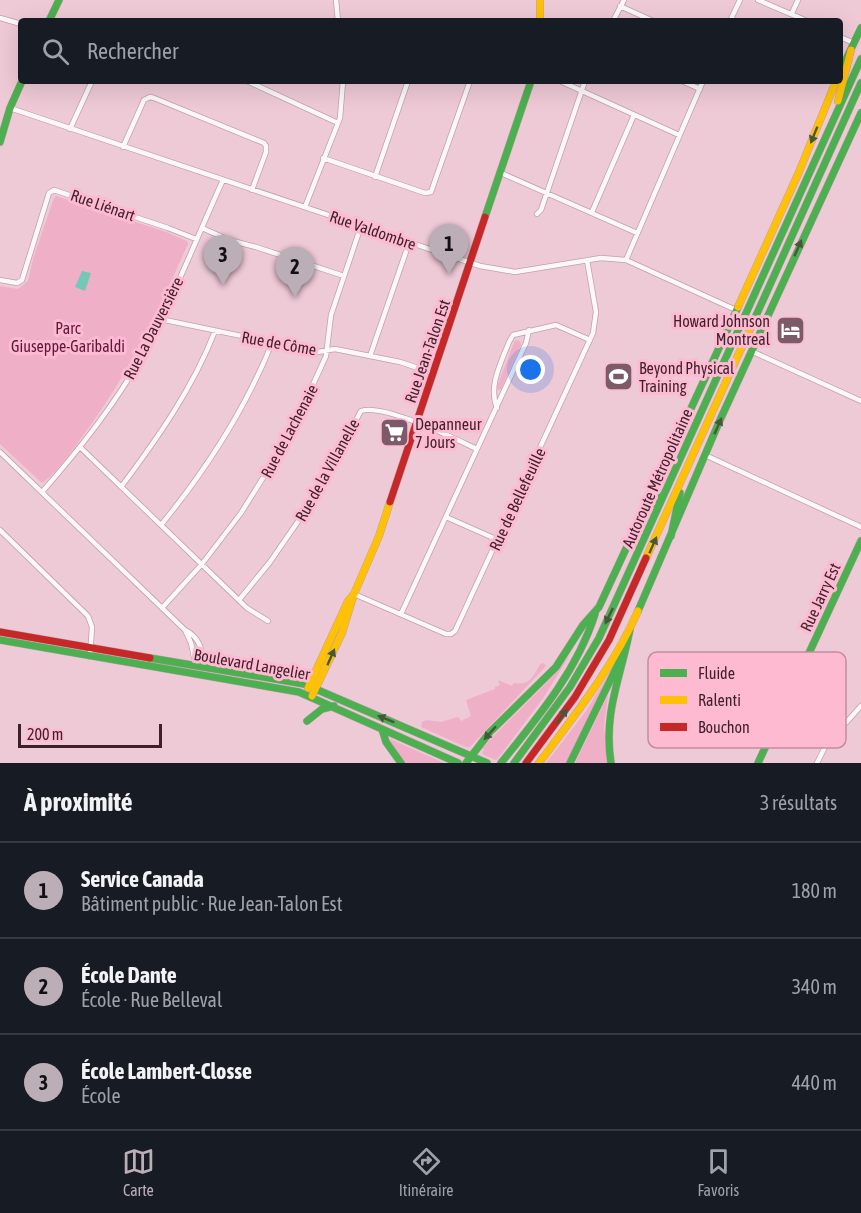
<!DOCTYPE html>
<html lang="fr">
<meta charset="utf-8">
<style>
body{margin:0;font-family:"Asap Condensed",sans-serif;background:#242831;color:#f1f3f6}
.scale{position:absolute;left:18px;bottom:15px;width:144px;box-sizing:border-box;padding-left:6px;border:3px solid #3e1f2b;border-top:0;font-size:16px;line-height:21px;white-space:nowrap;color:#3e1f2b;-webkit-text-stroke:4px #fdbad1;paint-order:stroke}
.you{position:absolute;left:531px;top:370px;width:21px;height:21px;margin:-15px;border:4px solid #fff;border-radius:50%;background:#1a73e8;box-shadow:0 0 0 9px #1a73e833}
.badge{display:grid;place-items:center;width:39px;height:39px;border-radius:50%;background:#bcaeb6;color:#111;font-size:20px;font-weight:700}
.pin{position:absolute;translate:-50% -50px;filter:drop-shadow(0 2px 3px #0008)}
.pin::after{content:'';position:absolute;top:32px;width:21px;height:18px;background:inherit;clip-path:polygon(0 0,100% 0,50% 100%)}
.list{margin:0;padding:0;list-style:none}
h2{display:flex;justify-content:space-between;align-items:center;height:78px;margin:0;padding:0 24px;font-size:26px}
h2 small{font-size:20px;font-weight:400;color:#9ea1a6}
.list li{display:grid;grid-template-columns:39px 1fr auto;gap:18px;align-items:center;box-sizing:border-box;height:96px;padding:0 24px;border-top:2px solid #363941}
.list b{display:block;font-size:22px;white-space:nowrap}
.list p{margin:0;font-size:20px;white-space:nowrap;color:#9ea1a6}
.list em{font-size:20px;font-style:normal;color:#9ea1a6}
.icon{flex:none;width:33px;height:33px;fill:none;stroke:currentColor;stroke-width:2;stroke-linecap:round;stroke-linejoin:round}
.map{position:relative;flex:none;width:861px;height:763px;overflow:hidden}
.search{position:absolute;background:#171b24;box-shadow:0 6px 24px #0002;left:18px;right:18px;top:18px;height:66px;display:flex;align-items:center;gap:15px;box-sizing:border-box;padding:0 21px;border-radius:6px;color:#9ea1a6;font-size:22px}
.sheet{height:366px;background:#171b24}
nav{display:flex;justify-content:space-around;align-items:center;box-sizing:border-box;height:84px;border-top:2px solid #363941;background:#171b24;font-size:16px;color:#9ea1a6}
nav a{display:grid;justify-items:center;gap:3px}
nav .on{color:#bcaeb6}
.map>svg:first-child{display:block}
</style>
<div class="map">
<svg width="861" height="763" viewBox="0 0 861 763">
<rect width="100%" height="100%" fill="#eec9d6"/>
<!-- green -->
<path fill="#efafc6" d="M56 196 166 232 187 241 188 244C157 312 129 374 84 434 72 451 58 471 42 483L0 444V286L18 289 28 281 33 259 54 198Z
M515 340 520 341 521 345 501 389 498 390 497 387Z
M571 653 544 697 502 753 496 760 484 755 482 752 485 750 482 749C511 716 545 689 571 653Z
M544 663 546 666 470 747H466L421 727 422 722 426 720 441 722 458 717 461 721 471 716 466 700 495 689V687L500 685 498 680 512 686 514 683C529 686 534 676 540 664Z
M608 675 575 748 567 763H546L586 711Z
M608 695 604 726 608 763H575Z
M390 739 444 763H404L389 740Z"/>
<!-- water -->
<path fill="#73c8b8" d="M82 271 91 273 85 291 75 287Z"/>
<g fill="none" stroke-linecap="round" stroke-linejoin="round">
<defs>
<path id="street" d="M336 0 338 21
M758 0 807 21
M620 6 653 21
M792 13 798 0
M0 18 21 24
M471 21H478
M613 21 624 0
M730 21 740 0
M840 37 854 43
M247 81 338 123
M560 81 679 135
M682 81 700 89
M10 108 480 266 515 272 601 258 626 260 736 310
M70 129 92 81
M123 147 144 100 150 97 154 98 264 143 266 146V152L252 190
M323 158 425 193 431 192 470 81
M501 173 637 233
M375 177 408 81
M305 207 340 118 343 81
M592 212 634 115
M537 214 541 210 585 81
M202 228 229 240 256 247 344 276
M626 260 703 81
M0 280 17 283 22 280 49 193 54 190 168 228 196 239
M160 319 318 352 335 349 400 362 433 373
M751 351 861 401
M370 356 409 243
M497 408C488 386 501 363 509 342L513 335 556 325 590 340
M81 448 247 608 268 621
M0 452 185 630C199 637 206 652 198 666
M705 455 861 527
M121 487C157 439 193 388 215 331
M42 492C78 451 111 410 138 363 171 305 195 241 223 180
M446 517 498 540
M161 525C206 470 245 410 272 343
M0 530 88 616 92 627 90 657
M354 594 446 634H451L455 631 593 333 596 312 587 260
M239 600 270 562 310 504 361 411C383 403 455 439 477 449
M162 608 202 564 241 513 291 433 326 356 331 315 361 226
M401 614 526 343 529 330
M185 630 191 643 195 662 197 667
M817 763 826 745 861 706"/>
<path id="fast" d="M49 21 59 0
M840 72 861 28
M0 142 10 108 22 81
M485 217 531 81
M750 329 861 83
M638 520 660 496
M671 536 680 493
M638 611 720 420 861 113
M0 640 299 692 458 763
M150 658 304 684 487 763
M307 721 322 709 334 706
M382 729 386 742 401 763
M466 763 490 732 556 667 583 625 599 607 738 307
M501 763C538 717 577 671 595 614
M514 763 570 687 599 638 861 59
M570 763 624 652
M611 763C603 712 621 677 630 629
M758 763 861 541"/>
<path id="slow" d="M540 0V21
M838 101 851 50
M738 307 799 172 836 81
M646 558 750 329
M308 688 348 601 354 594
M312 696 342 633 354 594 379 536 390 502
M539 763C575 715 614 666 638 611"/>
<path id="jam" d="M390 502 485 217
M0 632 150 658
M526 763 575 697 609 640 646 558"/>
</defs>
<!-- street casing -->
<use href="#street" stroke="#c0a0ac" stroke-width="6"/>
<!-- fast casing -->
<use href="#fast" stroke="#c0a0ac" stroke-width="8"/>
<!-- slow casing -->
<use href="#slow" stroke="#c0a0ac" stroke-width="8"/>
<!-- jam casing -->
<use href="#jam" stroke="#c0a0ac" stroke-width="8"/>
<!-- street -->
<use href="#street" stroke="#fcf7f9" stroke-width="4.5"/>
<!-- fast -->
<use href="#fast" stroke="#4caf50" stroke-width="7"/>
<!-- slow -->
<use href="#slow" stroke="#ffc107" stroke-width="7"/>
<!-- jam -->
<use href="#jam" stroke="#c62828" stroke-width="7"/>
</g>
<!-- one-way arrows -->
<defs><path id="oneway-solid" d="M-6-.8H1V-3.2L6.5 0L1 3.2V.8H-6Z" transform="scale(1.5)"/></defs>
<g fill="#44593a">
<use href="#oneway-solid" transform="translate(814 135) rotate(112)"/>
<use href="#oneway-solid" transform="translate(798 248) rotate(-66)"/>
<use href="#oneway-solid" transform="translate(718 426) rotate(-66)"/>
<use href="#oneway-solid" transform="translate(653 545) rotate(-66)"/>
<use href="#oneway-solid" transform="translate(609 616) rotate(116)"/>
<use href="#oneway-solid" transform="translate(331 657) rotate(-66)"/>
<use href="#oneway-solid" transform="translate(562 716) rotate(-55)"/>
<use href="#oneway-solid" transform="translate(386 719) rotate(-158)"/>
<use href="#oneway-solid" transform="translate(490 733) rotate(131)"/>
</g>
<!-- icons -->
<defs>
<symbol id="hotel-square" viewBox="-11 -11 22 22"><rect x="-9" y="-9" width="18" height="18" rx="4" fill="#7c5a67" stroke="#fdbad1"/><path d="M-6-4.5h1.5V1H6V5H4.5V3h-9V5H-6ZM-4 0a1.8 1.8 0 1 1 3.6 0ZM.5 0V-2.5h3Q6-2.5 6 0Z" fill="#fff"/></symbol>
<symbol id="stadium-square" viewBox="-11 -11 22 22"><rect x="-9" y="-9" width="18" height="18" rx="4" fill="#7c5a67" stroke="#fdbad1"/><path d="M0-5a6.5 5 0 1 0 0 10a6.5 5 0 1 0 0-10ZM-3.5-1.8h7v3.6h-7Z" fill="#fff"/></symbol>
<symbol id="supermarket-square" viewBox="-11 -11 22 22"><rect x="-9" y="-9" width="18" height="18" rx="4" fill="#7c5a67" stroke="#fdbad1"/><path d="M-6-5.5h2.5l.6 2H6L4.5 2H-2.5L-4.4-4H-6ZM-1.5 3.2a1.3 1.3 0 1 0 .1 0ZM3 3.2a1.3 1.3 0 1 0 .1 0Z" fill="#fff"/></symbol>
</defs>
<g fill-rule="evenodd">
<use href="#hotel-square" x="774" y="314" width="33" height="33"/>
<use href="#stadium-square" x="602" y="360" width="33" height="33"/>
<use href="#supermarket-square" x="378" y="416" width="33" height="33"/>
</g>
<g text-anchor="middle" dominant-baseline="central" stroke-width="6" stroke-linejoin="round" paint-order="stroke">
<!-- street labels -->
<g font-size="16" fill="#3e1f2b" stroke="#fdbad1">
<text transform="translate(103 205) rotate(19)">Rue Liénart</text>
<text transform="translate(373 230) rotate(19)">Rue Valdombre</text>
<text transform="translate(153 328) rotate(-63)">Rue La Dauversière</text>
<text transform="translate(279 343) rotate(10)">Rue de Côme</text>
<text transform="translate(427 351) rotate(-71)">Rue Jean-Talon Est</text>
<text transform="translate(289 431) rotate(-62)">Rue de Lachenaie</text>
<text transform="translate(327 470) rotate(-61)">Rue de la Villanelle</text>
<text transform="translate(657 478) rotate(-66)">Autoroute Métropolitaine</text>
<text transform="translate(517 499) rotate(-65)">Rue de Bellefeuille</text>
<text transform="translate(820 597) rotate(-65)">Rue Jarry Est</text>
<text transform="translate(252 664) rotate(10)">Boulevard Langelier</text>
</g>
<!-- poi labels -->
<g font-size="16" fill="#3e1f2b" stroke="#fdbad1" text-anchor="start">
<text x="770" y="321" text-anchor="end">Howard Johnson<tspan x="770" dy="18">Montreal</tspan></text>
<text x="639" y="368">Beyond Physical<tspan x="639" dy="18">Training</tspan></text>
<text x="415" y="424">Depanneur<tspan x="415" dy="18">7 Jours</tspan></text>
</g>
<!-- park labels -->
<g font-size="16" fill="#601739" stroke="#fdbad1">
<text x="68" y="328">Parc<tspan x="68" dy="18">Giuseppe-Garibaldi</tspan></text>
</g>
</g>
<!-- legend -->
<rect x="648" y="652" width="198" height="96" rx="9" fill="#fdbad1" stroke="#c48c9f" stroke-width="1.5"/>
<rect x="660" y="669" width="27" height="8" fill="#4caf50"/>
<rect x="660" y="696" width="27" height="8" fill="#ffc107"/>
<rect x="660" y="723" width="27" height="8" fill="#c62828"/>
<g font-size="16" fill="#3e1f2b">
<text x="698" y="679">Fluide</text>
<text x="698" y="706">Ralenti</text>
<text x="698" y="733">Bouchon</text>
</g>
</svg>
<div class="scale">200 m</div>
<div class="you"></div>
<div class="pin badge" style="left:449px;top:274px">1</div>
<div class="pin badge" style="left:295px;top:297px">2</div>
<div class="pin badge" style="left:223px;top:285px">3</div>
<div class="search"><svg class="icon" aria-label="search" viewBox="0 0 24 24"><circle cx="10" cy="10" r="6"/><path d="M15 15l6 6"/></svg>Rechercher</div>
</div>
<section class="sheet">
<h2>À proximité<small>3 résultats</small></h2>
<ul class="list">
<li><span class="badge">1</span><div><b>Service Canada</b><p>Bâtiment public · Rue Jean-Talon Est</p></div><em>180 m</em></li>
<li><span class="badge">2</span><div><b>École Dante</b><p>École · Rue Belleval</p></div><em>340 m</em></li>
<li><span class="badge">3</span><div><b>École Lambert-Closse</b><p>École</p></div><em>440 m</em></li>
</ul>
</section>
<nav>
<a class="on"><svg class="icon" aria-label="map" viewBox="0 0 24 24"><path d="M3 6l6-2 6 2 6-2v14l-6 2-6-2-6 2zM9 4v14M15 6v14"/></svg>Carte</a>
<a><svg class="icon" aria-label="directions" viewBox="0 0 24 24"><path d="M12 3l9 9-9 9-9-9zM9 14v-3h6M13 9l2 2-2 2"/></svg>Itinéraire</a>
<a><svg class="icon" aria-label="saved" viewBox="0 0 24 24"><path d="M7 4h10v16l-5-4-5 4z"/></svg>Favoris</a>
</nav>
